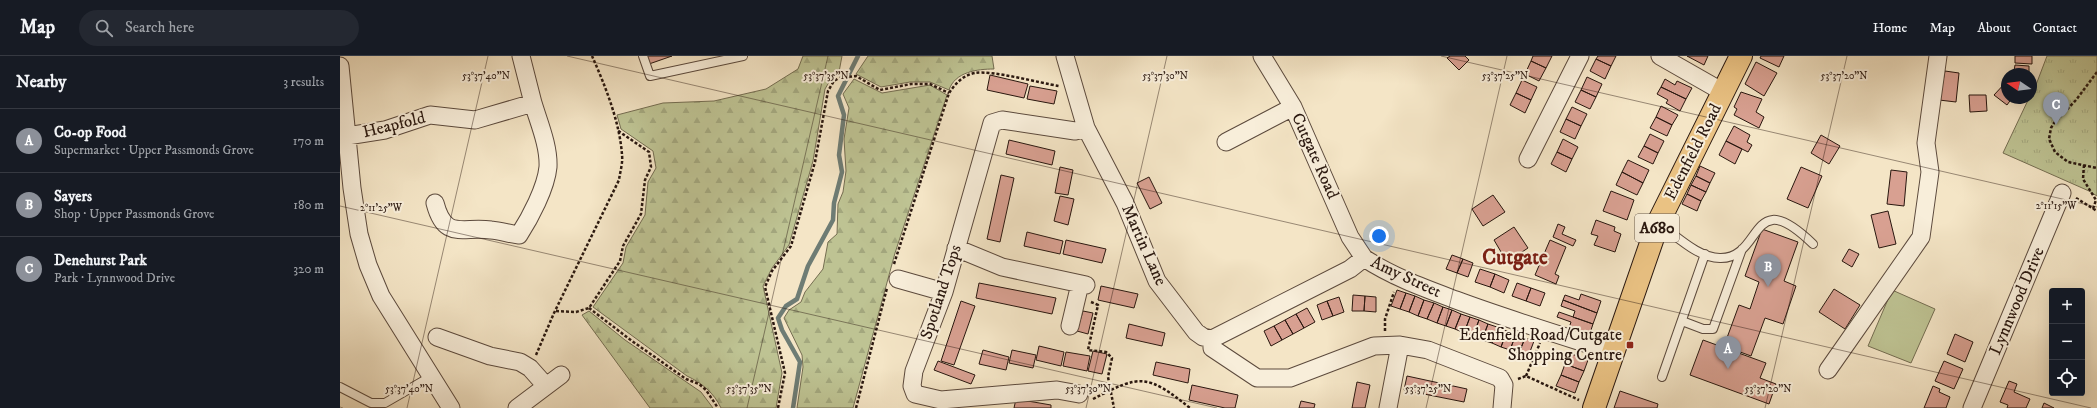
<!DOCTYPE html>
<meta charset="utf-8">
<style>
body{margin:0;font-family:"IM FELL DW Pica",serif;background:#242831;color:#f1f3f6}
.controls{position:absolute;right:12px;bottom:12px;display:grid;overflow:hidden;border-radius:4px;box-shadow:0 4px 16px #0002}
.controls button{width:36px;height:36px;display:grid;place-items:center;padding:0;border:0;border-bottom:1px solid #363941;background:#171b24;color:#f1f3f6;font:20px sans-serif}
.compass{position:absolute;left:1661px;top:12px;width:36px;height:36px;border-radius:50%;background:#171b24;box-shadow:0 4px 16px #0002;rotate:283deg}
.you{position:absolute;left:1039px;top:180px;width:14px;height:14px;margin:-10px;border:3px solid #fff;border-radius:50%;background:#1a73e8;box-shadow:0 0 0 6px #1a73e833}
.badge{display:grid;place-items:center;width:26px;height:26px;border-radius:50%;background:#8c9099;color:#fff;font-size:13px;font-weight:700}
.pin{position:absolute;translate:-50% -33px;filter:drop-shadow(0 1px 2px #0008)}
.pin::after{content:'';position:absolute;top:21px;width:14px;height:12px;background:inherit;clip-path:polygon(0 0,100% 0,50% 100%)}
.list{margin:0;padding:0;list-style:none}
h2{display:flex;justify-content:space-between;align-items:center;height:52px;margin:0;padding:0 16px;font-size:17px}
h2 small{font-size:13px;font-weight:400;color:#9ea1a6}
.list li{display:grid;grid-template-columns:26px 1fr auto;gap:12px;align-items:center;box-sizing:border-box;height:64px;padding:0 16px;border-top:1px solid #363941}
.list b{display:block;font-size:15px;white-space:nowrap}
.list p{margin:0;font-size:13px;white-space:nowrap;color:#9ea1a6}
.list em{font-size:13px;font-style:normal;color:#9ea1a6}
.icon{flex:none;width:22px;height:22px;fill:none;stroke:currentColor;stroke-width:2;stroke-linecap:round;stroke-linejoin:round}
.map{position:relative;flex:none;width:1757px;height:352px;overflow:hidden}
header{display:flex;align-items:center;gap:24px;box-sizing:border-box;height:56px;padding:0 20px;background:#171b24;border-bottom:1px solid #363941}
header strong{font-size:19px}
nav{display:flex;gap:22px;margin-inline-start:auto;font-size:14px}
.search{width:280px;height:36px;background:#242831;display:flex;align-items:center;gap:10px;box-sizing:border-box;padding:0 14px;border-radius:22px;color:#9ea1a6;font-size:15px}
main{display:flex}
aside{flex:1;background:#171b24}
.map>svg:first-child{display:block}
</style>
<header>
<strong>Map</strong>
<div class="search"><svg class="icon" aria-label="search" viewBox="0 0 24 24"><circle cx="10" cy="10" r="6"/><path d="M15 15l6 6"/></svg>Search here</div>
<nav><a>Home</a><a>Map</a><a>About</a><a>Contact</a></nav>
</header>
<main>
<aside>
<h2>Nearby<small>3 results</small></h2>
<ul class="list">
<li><span class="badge">A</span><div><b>Co-op Food</b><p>Supermarket · Upper Passmonds Grove</p></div><em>170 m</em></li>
<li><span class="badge">B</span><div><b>Sayers</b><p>Shop · Upper Passmonds Grove</p></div><em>180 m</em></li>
<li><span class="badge">C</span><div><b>Denehurst Park</b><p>Park · Lynnwood Drive</p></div><em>320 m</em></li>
</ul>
</aside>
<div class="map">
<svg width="1757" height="352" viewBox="0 0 1757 352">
<defs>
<pattern id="forest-firs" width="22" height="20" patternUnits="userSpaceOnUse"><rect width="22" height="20" fill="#bec393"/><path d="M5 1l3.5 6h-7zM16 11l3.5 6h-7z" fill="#a3a77e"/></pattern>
<pattern id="park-tufts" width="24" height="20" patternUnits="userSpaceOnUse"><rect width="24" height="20" fill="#bec393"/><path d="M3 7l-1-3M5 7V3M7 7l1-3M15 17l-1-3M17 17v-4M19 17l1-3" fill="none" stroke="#a3a77e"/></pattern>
</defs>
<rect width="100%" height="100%" fill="#f4e5c6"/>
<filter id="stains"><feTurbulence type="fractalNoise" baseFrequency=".005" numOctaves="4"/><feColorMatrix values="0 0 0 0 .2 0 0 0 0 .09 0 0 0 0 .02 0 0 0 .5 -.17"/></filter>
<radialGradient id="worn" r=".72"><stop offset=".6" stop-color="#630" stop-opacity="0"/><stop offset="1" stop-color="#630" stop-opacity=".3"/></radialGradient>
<!-- grass -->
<path fill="#bec393" stroke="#746d51" d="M1552 234 1595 253 1571 307 1528 290Z"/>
<!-- forest -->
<path fill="url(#forest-firs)" stroke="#746d51" d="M463 0H502L499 16 492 21 485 33 473 105 449 189 432 212 423 230 442 317 436 352H381C374 337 362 327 347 320L253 251 283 207 286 191 305 159 308 126 316 112 313 95 281 73 277 59 323 47 374 45 426 33 458 13Z
M528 0H652L654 13C637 13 615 16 609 34L590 26H570L541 31 516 18Z
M514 23 542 37 590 29 607 39 555 197 513 352H457L463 311 462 299 444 262 449 254 461 246 465 236 483 213 488 186 497 178 498 148 503 136 506 115 504 83 509 52 503 38Z
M249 255 285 284 361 336 373 352H310L242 259Z"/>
<!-- park -->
<path fill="url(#park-tufts)" stroke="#746d51" d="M1707 0H1757V140L1749 135 1663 97 1689 42H1691Z"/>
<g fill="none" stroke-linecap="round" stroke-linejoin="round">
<!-- stream -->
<path stroke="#6e7c74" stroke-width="4.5" d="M453 352 460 306 442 274 438 262 446 250 457 243 468 210 493 164 494 147 502 116 499 99 504 59 498 40 518 0"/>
</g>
<!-- building -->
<path fill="#d8a091" stroke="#29170f" d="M307 0H332L309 8Z
M1110 0H1125L1129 4 1119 14 1107 2Z
M1193 0H1212L1206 12 1191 5Z
M1258 0H1276L1271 10 1256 3Z
M1347 0H1368L1364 9Z
M1421 0H1444L1439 11 1420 2Z
M1675 0H1692V8L1675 7Z
M1256 3 1271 10 1265 23 1250 15Z
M1191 5 1206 12 1199 25 1185 18Z
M1416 6 1437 17 1424 40 1405 28Z
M1675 9 1689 10V16L1674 15Z
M1605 15 1619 17 1616 46 1599 44Z
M650 19 688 28 684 42 647 34Z
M1247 21 1262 28 1256 41 1241 34Z
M1325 23 1335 29 1337 25 1352 32 1346 43 1321 31Z
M1182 24 1197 31 1191 44 1176 37Z
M1667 25V42H1672L1667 49 1654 39Z
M690 30 717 35 714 48 687 43Z
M1321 31 1346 43 1340 55 1326 47 1328 44 1317 38Z
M1241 34 1256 41 1250 53 1235 46Z
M1401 36 1422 43 1416 56 1424 61 1419 72 1394 59 1397 53 1394 51Z
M1176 37 1191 44 1185 57 1170 49Z
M1629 39H1646L1647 55 1630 56Z
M1321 50 1338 59 1332 69 1316 61Z
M1232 51 1247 58 1241 70 1226 63Z
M1316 61 1332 69 1327 80 1310 72Z
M1226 63 1241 70 1235 83 1220 76Z
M1394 70 1410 79 1407 86 1412 89 1408 96 1386 85Z
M1310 78 1324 85 1318 97 1304 90Z
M1481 79 1500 90 1489 108 1471 97Z
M1223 83 1238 91 1232 103 1217 96Z
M669 84 715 95 712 109 666 98Z
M1386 85 1402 93 1395 108 1379 99Z
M1304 90 1318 97 1313 108 1298 101Z
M1217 96 1232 103 1226 116 1211 108Z
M1288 104 1309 114 1303 127 1282 116Z
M1360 110 1375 117 1370 127 1356 120Z
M720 111 733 114 728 139 715 137Z
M1461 111 1482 120 1468 152 1447 143Z
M1551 114 1567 116 1564 150 1547 148Z
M1282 116 1303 127 1297 139 1276 129Z
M661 119 674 122 660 186 647 183Z
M1356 120 1370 127 1366 136 1351 129Z
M809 121 822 147 810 153 797 127Z
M1351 129 1366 136 1361 145 1347 138Z
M1271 135 1294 144 1287 164 1263 155Z
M1347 138 1361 145 1357 155 1342 148Z
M1153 139 1165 156 1143 170 1132 153Z
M720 140 734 143 728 169 714 165Z
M1548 155 1556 188 1539 192 1531 159Z
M1256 164 1275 171 1274 175 1281 178 1275 196 1254 189 1258 180 1251 178Z
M1218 168 1225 171 1222 178 1236 184 1233 190 1213 181Z
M1174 171 1188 192 1167 206 1154 184Z
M1422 173 1458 186 1444 225 1456 230 1443 268 1425 262 1411 300 1384 290 1399 249 1410 253 1419 226 1405 220Z
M687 176 723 185 720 198 684 190Z
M726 184 766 193 762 207 723 198Z
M1210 184 1226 191 1215 218 1219 220 1216 228 1195 219Z
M1509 193 1519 198 1512 211 1502 205Z
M1112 199 1123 203 1117 217 1106 213Z
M1123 203 1133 207 1128 221 1117 217Z
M1140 213 1155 218 1150 231 1135 226Z
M1155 218 1169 224 1164 237 1150 231Z
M639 227 716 242 712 258 636 242Z
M1177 227 1191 232 1186 245 1172 240Z
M761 230 798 238 794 252 758 244Z
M1191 232 1205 237 1200 250 1186 245Z
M1494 233 1520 249 1505 273 1479 256Z
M1057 234 1066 237 1060 253 1051 250Z
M1066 237 1075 240 1069 256 1060 253Z
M1241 238 1261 245 1257 257 1223 244 1225 239 1239 244Z
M1013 239 1025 240 1024 255H1012Z
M1025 240 1036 241V256L1024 255Z
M1075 240 1084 244 1078 260 1069 256Z
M999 241 1004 256 993 260 987 245Z
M1084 244 1094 247 1087 263 1078 260Z
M1223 244 1257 257 1253 268 1233 261 1235 255 1221 250Z
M621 245 635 250 614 309 601 305Z
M987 245 993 260 982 264 977 249Z
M1094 247 1103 251 1097 267 1087 263Z
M1103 251 1112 254 1106 270 1097 267Z
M967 252 975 266 964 272 956 258Z
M1112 254 1121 258 1115 273 1106 270Z
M743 255 753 257 748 278 737 275Z
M1219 256 1253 268 1249 280 1229 272 1231 266 1217 261Z
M956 258 964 272 953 278 945 264Z
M1121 258 1130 261 1124 277 1115 273Z
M1130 261 1139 264 1133 280 1124 277Z
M945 264 953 278 942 284 934 270Z
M1139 264 1148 268 1142 284 1133 280Z
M789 268 825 277 822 290 786 282Z
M1148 268 1157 271 1152 287 1142 284Z
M934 270 942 284 931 290 924 275Z
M1157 271 1167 275 1161 291 1152 287Z
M1167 275 1176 278 1170 294 1161 291Z
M1176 278 1185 282 1179 297 1170 294Z
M1615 278 1633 286 1625 306 1607 298Z
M1185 282 1194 285 1188 301 1179 297Z
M1363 284 1426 307 1420 322 1436 328 1429 348 1350 319Z
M699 290 724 296 721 310 696 304Z
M643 294 669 301 666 314 639 308Z
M672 294 696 299 693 312 669 307Z
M753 295 767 298 762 318 748 315Z
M726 296 750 300 747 315 723 310Z
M1229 297 1248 304 1244 315 1225 308Z
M598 305 635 319 631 328 594 314Z
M1604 305 1623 313 1614 333 1595 325Z
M816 306 850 313 848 327 813 319Z
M1225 308 1244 315 1239 326 1221 319Z
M1221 319 1239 326 1235 337 1216 330Z
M1067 320 1127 333 1124 346 1064 334Z
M1669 325 1677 328 1674 336 1690 343 1686 352H1667L1668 349 1660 346Z
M1017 326 1030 329 1025 352H1012Z
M852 329 898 339 895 352H885L849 344Z
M1593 330 1600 333 1599 336 1610 341 1606 352H1584Z
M1280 335 1318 348 1317 352H1274Z
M676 343 711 349V352H674Z
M961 345 975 348 974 352H959Z
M1704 347 1714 352H1702Z"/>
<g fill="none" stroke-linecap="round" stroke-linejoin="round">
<defs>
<path id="service" d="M303 0 310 20 403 0
M1319 168C1337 180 1358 202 1380 202 1424 203 1409 126 1473 188
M1342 265 1363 273H1373L1402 193
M1322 321 1365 198
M0 331 31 347H45L90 321"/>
<path id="minor" d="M181 0 193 47
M725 0 746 72 785 147 817 225 856 276 863 281 872 283V292L917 322H950L1034 290 1060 289 1088 294 1160 322 1164 329 1162 352
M922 0 953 51 1010 181 1024 202
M1320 0 1383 36
M0 10 12 132 19 178 28 209 41 240 111 352
M7 80 45 74 90 59 135 64 193 47C199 67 209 90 208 111 206 132 190 162 179 179 170 178 161 175 151 174 122 170 105 185 95 147
M886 86 953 51
M1188 103 1240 0
M616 192 662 211 746 229
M558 223 604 236
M730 270 740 228
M97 281 150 300 180 306 190 312 206 330
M872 283 1010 213 1024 202C1053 221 1084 232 1116 244 1167 263 1220 279 1273 296
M1488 314 1581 181 1590 116 1586 87 1598 0
M739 338 717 334 601 344 575 338 572 330 574 315 604 236 652 67 662 64 735 75 746 72
M177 352 221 319
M1048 352 1060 289
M1632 352 1722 137"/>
<path id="primary" d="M1254 352 1318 167 1401 0"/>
</defs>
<!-- service casing -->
<use href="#service" stroke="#5c4a3d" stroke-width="10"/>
<!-- minor casing -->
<use href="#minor" stroke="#5c4a3d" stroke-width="19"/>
<!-- primary casing -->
<use href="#primary" stroke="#29170f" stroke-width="24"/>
<!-- path -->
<path stroke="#29170f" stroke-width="2.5" stroke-dasharray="3 2" stroke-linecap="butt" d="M1757 16 1736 44 1714 67 1711 72 1709 83 1715 96 1728 106 1757 112
M1744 109 1743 123 1756 144 1753 153
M1736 142 1757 155
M554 208 609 37C615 28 623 19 635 17 652 14 700 27 719 30
M751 246 758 249 748 294 766 296 772 302 768 321 774 352
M249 252 292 285 346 323 359 328 366 334 378 352
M216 255 236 256 249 252 280 205 283 190 301 158 305 124 311 111 309 96 277 74
M1045 275V263L1054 236
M196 299 214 257 279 124C280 116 283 107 282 99 280 67 265 29 252 0
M1186 320 1200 287
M1178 323 1186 320 1239 344
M753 343C801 318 807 318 850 352
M438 352 445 317 425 231 432 215 451 190 475 106 488 35 494 25 499 22 516 20 540 34 571 28H590L609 37
M516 352 547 232"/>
<!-- service -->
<use href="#service" stroke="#f8eeda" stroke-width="8"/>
<!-- minor -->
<use href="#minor" stroke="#f8eeda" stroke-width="17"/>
<!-- primary -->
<use href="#primary" stroke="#eac283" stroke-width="22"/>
</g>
<!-- ticks -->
<path fill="none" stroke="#29170f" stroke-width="1" stroke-opacity="0.45" d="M227 0 1751 352M1101 0 1757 151M0 150 877 352M0 351 3 352M67 352 148 0M407 352 488 0M746 352 827 0M1086 352 1167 0M1425 352 1507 0"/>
<!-- markers -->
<rect fill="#8f2418" stroke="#f8eeda" stroke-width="1.5" x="1286" y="285" width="8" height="8" rx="2"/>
<g text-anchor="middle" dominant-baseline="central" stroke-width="4" stroke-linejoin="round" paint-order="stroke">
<!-- shield labels -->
<rect fill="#f8eeda" stroke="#67584c" stroke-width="1" x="1295" y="158" width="44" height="28" rx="3"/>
<g font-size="16" font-weight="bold" fill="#29170f">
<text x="1317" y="172">A680</text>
</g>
<!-- street labels -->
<g font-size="17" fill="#29170f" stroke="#f8eeda">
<text transform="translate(54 69) rotate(-14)">Heapfold</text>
<text transform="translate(1353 96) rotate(-63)">Edenfield Road</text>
<text transform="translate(975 100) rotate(66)">Cutgate Road</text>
<text transform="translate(804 189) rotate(66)">Martin Lane</text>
<text transform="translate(1066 221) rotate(25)">Amy Street</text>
<text transform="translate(601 236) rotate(-72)">Spotland Tops</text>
<text transform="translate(1677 245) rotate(-67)">Lynnwood Drive</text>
</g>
<!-- poi labels -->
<g font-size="17" fill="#29170f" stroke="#f8eeda" text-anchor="end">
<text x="1282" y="279">Edenfield Road/Cutgate<tspan x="1282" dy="20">Shopping Centre</tspan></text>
</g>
<!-- district labels -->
<g font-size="21" font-weight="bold" fill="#7a1f14" stroke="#f8eeda">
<text x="1175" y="202">Cutgate</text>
</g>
</g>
<g font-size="10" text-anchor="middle" fill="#29170f" stroke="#f8eeda" stroke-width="4" stroke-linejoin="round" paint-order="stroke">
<text x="146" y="23">53°37'40"N</text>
<text x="486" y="23">53°37'35"N</text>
<text x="825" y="23">53°37'30"N</text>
<text x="1165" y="23">53°37'25"N</text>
<text x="1504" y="23">53°37'20"N</text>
<text x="1716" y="153">2°11'15"W</text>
<text x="41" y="155">2°11'25"W</text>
<text x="69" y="336">53°37'40"N</text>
<text x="409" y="336">53°37'35"N</text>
<text x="748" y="336">53°37'30"N</text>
<text x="1088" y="336">53°37'25"N</text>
<text x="1428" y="336">53°37'20"N</text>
</g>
<rect width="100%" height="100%" filter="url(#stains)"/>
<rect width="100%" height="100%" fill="url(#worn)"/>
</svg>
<div class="controls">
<button>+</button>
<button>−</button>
<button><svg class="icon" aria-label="locate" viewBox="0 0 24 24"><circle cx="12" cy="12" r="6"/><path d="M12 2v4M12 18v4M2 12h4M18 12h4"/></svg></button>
</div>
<svg class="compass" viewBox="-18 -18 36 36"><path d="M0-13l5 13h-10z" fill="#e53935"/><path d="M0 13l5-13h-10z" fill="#9ea1a6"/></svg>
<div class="you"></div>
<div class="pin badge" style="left:1388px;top:313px">A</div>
<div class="pin badge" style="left:1428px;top:231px">B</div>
<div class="pin badge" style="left:1716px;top:69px">C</div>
</div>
</main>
